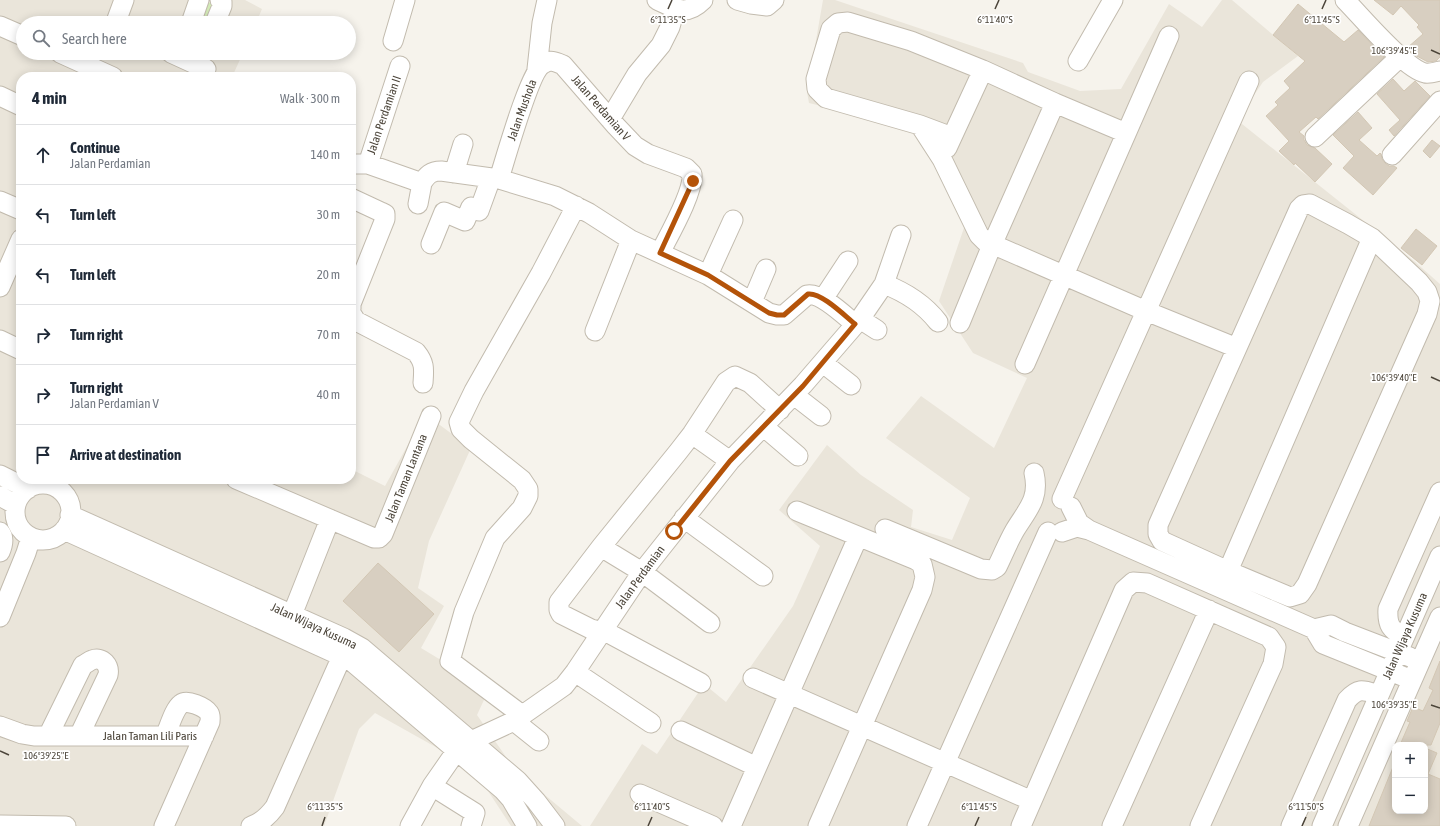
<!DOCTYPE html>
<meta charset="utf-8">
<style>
body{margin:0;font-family:"Asap Condensed",sans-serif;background:#f6f6f7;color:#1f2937}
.controls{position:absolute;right:12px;bottom:12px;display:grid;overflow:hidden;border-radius:8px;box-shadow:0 2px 10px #0003}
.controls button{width:36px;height:36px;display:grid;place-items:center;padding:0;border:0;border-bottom:1px solid #e0e1e3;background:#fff;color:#1f2937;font:20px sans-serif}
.stop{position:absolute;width:12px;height:12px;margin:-9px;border:3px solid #b45309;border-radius:50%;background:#fff}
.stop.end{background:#b45309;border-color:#fff;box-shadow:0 1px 4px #0008}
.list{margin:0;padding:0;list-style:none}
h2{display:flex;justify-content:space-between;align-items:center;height:52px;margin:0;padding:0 16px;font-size:17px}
h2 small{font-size:13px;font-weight:400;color:#747a83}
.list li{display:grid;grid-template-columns:26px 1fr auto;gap:12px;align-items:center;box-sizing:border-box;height:60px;padding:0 16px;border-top:1px solid #e0e1e3}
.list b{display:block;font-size:15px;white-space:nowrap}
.list p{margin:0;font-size:13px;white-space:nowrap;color:#747a83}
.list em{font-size:13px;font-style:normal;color:#747a83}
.icon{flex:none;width:22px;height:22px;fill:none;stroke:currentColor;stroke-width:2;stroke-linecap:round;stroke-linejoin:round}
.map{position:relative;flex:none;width:1440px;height:826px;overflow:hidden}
.search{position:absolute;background:#fff;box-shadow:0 2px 10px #0003;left:16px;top:16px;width:340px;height:44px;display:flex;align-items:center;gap:10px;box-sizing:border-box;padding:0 14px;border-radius:22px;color:#747a83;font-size:15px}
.panel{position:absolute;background:#fff;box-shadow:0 2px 10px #0003;left:16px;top:72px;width:340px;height:412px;border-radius:16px}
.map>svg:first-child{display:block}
</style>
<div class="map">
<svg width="1440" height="826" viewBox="0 0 1440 826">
<rect width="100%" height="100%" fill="#f6f3ec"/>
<!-- residential -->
<path fill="#eae5da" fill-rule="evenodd" d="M0 0H245L262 9 256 23H23V53H243L232 77H21V479H351V469L385 486 425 414 471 448 429 541 418 588 444 606 421 648 489 689 477 715 515 770 582 826H511L473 768 375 713 359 729 324 826H0Z
M823 0H835L1023 63 1028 72 1080 91 1121 89 1169 4 1202 27 1222 0H1232L1298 56 1263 82 1237 120 1414 261 1440 284V826H590L642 744 657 754 704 684 726 702 793 606 820 546 779 510 827 445 861 475 913 510 911 527 952 540 970 498 886 438 921 396 994 448 1027 378 973 353 939 301 966 222 916 129 809 103 807 92ZM1395 745H1425V811H1395Z"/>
<!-- green -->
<path fill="#d2eab5" d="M207 2 219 6 211 23H198Z"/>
<!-- building -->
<path fill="#d8cfc1" stroke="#d3c7b4" d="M1374 0H1440V57L1436 61 1428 62 1413 54 1407 48 1423 34 1417 27 1419 25 1401 6 1393 15Z
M1298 4 1344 42 1358 30 1384 57 1318 119 1316 117 1299 132 1304 136V140L1307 145 1315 148 1332 164 1315 182 1295 163 1294 165 1279 151 1289 141 1266 116 1278 105 1275 102 1290 88 1284 81 1305 61 1273 35Z
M1393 79 1404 91 1415 81 1430 96 1394 136 1389 130 1400 120 1377 94Z
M1358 112 1372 128 1359 140 1377 156 1380 153 1381 154 1382 159 1385 163 1389 166H1394L1397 168 1373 195 1343 168 1354 156 1333 135Z
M1432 140 1440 146 1430 158 1423 151Z
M1416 229 1437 246 1422 265 1401 248Z
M378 563 434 614 399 652 343 601Z
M1440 661V723L1431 745H1400L1410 722 1407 721 1413 707 1423 711 1433 690 1429 688Z
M1425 748 1437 753 1428 774 1440 779V826H1369L1395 762V811H1425Z"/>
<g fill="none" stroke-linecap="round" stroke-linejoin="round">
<defs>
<path id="minor" d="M657 0C676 9 686 17 703 0
M737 0 751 4 767 6 774 0
M1345 0C1361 16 1405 69 1425 73 1429 74 1436 72 1440 71
M117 23V19L124 0
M191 23 199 0
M215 23 222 6V2L220 0
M0 26 23 36
M393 41 405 0
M60 53 113 77
M171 53 206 69
M1078 61 1113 0
M537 69 542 23 547 0
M0 96 21 106
M610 119 637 74 661 45 670 27 675 9
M920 125 942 159 979 235 985 241 1146 311 1237 348
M952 137 920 125 826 98 817 89 816 79 831 29 838 23 848 22 911 41 983 70 1055 103 1126 133
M1315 137 1400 57
M947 148 983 70
M1392 155 1440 101
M351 164H368L422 183C427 175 431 171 441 171L499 179 555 196 589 213 631 240 708 275 769 313 777 315H784L807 295C821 292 845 316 855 324
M368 164 400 66
M454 173 463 144
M499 179C505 160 530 71 543 64 550 59 556 62 563 65L616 126 635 146 648 154 686 168 692 174C694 192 669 235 660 253
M351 198 381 212 385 214V219L351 304V309
M0 201 21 210
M418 204 422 183
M1310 204 1348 224 1372 238 1383 248 1419 282 1427 292 1430 301 1427 314 1307 584 1300 594 1290 597 1228 571 1162 541 1158 534V525L1299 209 1303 205Z
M431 244 444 212 465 221 471 207 479 211 491 178
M708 275 733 220
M884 284C905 292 924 304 938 322
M0 287 21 239
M823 299 848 261
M752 302 766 269
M351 313 356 321 416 352C425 363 424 369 423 383
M860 319 877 330
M960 323 992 245 1055 103
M595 331 631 240
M0 340 21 350
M823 363 851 385
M1025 364 1169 36
M794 395 821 416
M764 427 798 456
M692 434 730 461
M0 475 28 489
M236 479 374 538H379L383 534 431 416
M15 512a28 28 0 1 1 56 0a28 28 0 1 1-56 0Z
M0 496 16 505
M1062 499 1249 81
M1071 507 1079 523 1089 530
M797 511 916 560 922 564 925 577 922 590 818 826
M70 515 344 638 362 648 518 781 536 801 555 826
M684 518 763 576
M885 529 981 569 992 570 997 567C1003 555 1008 542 1015 530 1027 510 1040 499 1034 473
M64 530 350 660 503 790 511 799 527 826
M0 532C5 538 3 545 0 552
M1062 532 1077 527 1089 530 1314 629 1323 644 1412 680
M601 547 642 572 710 623
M1228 571 1372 238
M292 615 330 519
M0 617 26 553 31 537
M1314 629 1331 625 1345 632 1410 657
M1404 638C1391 629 1387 626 1388 609L1440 492
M575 672 651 723
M753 678 1032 801
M701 683 610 634 591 629 561 614 559 610V602L601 547 678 452 692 434 726 382 735 376 750 383 780 410
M522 715 450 661 464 612 495 538 522 508 528 496V489L522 480 471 439 461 429 459 422 474 391 541 273 576 206
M514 721 539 741
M0 726 22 734 34 736H204
M681 731 757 767
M48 736 83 665C86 664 89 661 92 660 103 656 110 666 108 675L79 736
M432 786 475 813 471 826
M640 794 713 826
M0 825 66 826
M164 826 210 722C210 719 211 716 209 713 205 707 187 699 181 704 174 709 169 728 165 736
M251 826C261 823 269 815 275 807L342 656
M410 826 432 786 457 750 471 741 514 721 564 686 575 672 642 572 730 461 803 385 860 319 884 284 901 235
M731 826 858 537
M917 826 1048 532
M1021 826 1124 590 1133 582 1147 583 1269 637 1276 647 1273 664 1200 826
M1112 826 1209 610
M1291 826 1347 700C1359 687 1363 690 1379 695
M1322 826 1440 556
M1348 826 1440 617"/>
</defs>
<!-- minor casing -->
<use href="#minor" stroke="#c2bbae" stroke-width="21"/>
<!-- minor -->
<use href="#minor" stroke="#fff" stroke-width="19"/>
</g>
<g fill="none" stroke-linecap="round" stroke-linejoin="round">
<!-- route -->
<path stroke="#b45309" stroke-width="5" d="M674 531 730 461 803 386 855 324C845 316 821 292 808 294L784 315H777L769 313 708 275 660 253 693 181"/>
</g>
<!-- ticks -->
<path fill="none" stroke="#4b4439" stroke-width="1.5" d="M668 9 672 0M995 9 999 0M1322 9 1326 0M1431 50 1440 54M1431 377 1440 381M1431 705 1440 708M0 751 9 755M322 826 325 817M648 826 652 817M975 826 979 817M1302 826 1306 817"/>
<g text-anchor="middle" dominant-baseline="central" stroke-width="3.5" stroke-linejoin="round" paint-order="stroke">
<!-- street labels -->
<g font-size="12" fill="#4b4439" stroke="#fff">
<text transform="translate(601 108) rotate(49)">Jalan Perdamian V</text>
<text transform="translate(522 110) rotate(-70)">Jalan Mushola</text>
<text transform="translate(384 115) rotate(-71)">Jalan Perdamian II</text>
<text transform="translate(406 478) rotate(-68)">Jalan Taman Lantana</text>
<text transform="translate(640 577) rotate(-54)">Jalan Perdamian</text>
<text transform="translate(314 626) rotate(25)">Jalan Wijaya Kusuma</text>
<text transform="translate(1405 636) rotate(-66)">Jalan Wijaya Kusuma</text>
<text x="150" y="736">Jalan Taman Lili Paris</text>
</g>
</g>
<g font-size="10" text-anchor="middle" fill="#4b4439" stroke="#fff" stroke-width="3.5" stroke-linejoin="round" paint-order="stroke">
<text x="995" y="23">6°11'40"S</text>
<text x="668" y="23">6°11'35"S</text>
<text x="1322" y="23">6°11'45"S</text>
<text x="1394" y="54">106°39'45"E</text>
<text x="1394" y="381">106°39'40"E</text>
<text x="1394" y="708">106°39'35"E</text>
<text x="46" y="759">106°39'25"E</text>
<text x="325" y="810">6°11'35"S</text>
<text x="652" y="810">6°11'40"S</text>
<text x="979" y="810">6°11'45"S</text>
<text x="1306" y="810">6°11'50"S</text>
</g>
</svg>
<div class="controls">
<button>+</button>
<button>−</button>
</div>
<div class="stop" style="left:674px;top:531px"></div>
<div class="stop end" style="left:693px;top:181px"></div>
<div class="search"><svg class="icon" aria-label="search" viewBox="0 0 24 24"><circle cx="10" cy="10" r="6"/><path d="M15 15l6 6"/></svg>Search here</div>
<section class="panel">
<h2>4 min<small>Walk · 300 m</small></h2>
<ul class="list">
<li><svg class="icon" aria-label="ahead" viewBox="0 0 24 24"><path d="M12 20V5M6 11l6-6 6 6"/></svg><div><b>Continue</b><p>Jalan Perdamian</p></div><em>140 m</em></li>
<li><svg class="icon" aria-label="left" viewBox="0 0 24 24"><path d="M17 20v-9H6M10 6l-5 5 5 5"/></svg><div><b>Turn left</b></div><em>30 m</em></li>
<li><svg class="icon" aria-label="left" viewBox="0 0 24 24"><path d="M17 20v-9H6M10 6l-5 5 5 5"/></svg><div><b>Turn left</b></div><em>20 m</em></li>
<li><svg class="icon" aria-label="right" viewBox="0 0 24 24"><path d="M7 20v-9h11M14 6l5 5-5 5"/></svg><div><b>Turn right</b></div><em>70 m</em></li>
<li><svg class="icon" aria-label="right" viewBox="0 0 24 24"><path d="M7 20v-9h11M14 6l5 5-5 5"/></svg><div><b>Turn right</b><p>Jalan Perdamian V</p></div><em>40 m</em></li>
<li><svg class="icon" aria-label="arrive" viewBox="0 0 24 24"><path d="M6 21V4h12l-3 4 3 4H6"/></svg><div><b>Arrive at destination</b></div></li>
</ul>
</section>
</div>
